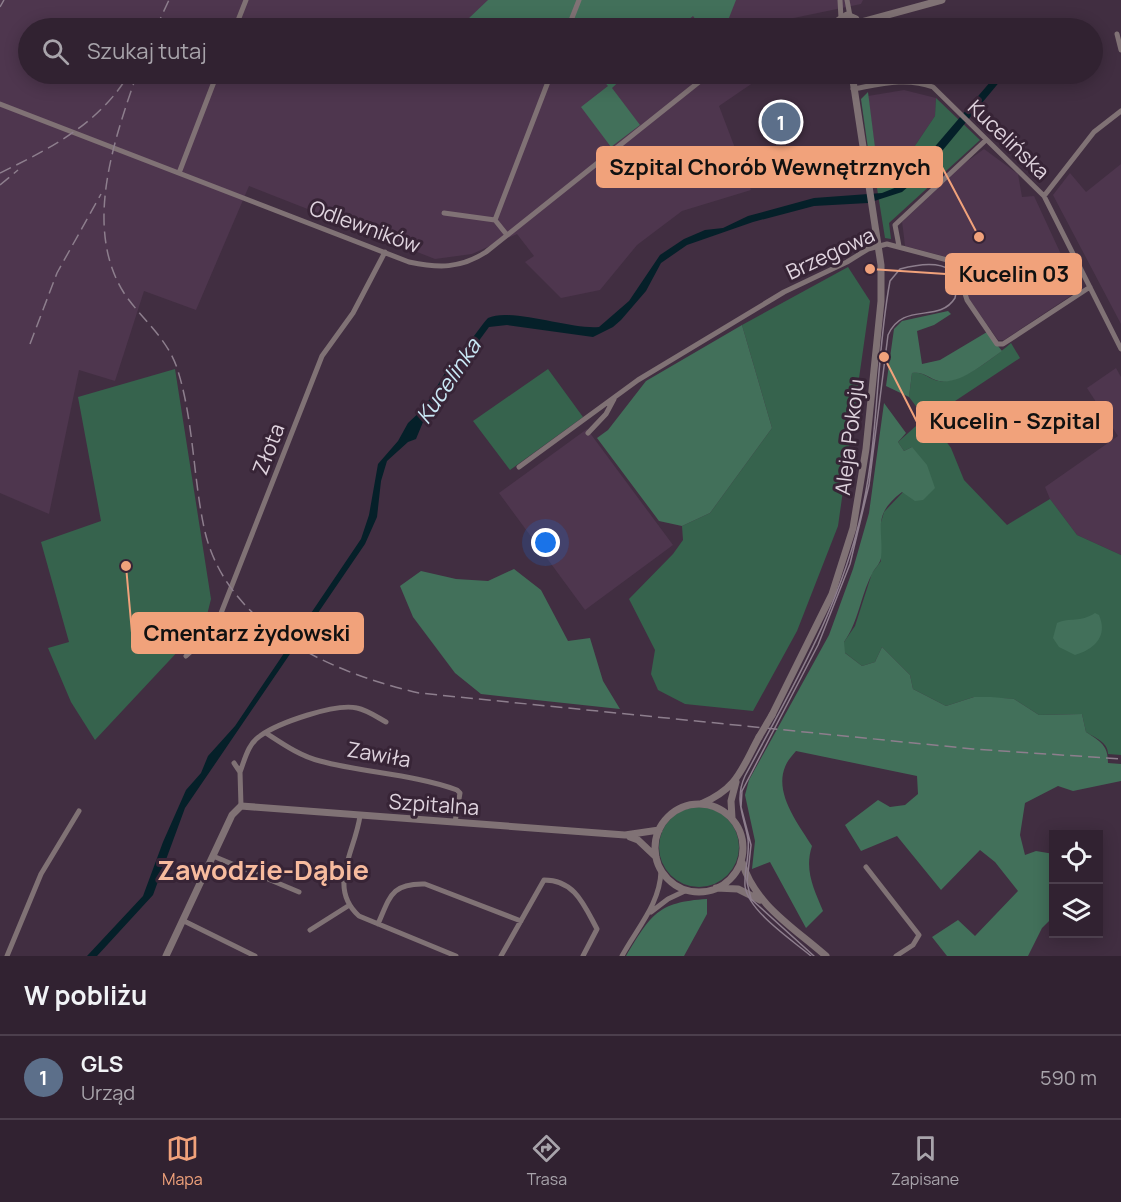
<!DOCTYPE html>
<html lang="pl">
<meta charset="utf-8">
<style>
body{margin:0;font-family:Manrope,sans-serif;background:#392a39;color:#f1f3f6}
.controls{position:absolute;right:18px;bottom:18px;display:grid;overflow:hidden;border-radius:0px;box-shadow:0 3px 15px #0003}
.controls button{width:54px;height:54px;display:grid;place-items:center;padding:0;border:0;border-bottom:2px solid #4c3f4d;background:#312231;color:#f1f3f6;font:30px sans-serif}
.you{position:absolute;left:546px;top:543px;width:21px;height:21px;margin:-15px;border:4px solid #fff;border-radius:50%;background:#1a73e8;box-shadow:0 0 0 9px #1a73e833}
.badge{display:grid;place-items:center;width:39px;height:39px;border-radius:50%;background:#f1a27b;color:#fff;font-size:20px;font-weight:700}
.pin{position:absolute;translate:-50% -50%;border:3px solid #fff;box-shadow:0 2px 6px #0006}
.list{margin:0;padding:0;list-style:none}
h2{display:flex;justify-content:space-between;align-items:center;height:78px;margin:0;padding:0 24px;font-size:26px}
h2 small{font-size:20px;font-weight:400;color:#a8a4ab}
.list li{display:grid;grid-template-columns:39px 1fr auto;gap:18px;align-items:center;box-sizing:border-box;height:84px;padding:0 24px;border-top:2px solid #4c3f4d}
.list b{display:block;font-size:22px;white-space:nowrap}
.list p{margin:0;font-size:20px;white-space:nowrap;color:#a8a4ab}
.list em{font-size:20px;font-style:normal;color:#a8a4ab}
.icon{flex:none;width:33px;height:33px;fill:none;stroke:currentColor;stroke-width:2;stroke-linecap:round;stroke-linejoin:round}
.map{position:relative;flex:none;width:1121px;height:956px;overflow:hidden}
.search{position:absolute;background:#312231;box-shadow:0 3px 15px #0003;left:18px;right:18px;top:18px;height:66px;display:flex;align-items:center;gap:15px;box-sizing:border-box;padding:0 21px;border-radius:33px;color:#a8a4ab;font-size:22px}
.sheet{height:162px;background:#312231}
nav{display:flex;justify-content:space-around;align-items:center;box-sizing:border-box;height:84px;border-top:2px solid #4c3f4d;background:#312231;font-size:16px;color:#a8a4ab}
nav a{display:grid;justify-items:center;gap:3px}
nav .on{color:#f1a27b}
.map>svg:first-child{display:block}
</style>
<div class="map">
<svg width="1121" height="956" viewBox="0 0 1121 956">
<rect width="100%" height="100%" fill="#412e41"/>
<!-- built -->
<path fill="#4e364e" d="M0 0H863L861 4 789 19 766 28H28V74H757L760 78 719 106 751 190 682 211 637 245 600 290 561 298 525 262 534 256 517 234 472 254 435 259 249 186 196 310 144 291 115 381 79 370 49 514 0 493Z
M904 90 936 98 935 116 900 168 878 172 868 96Z
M984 149 1018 174 1022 197 1034 196 1078 291 1004 340H998L969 299 958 260 905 246 903 229 902 222 962 165Z
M1121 164V324L1053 195 1070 173 1086 192Z
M1116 368 1121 377V555L1077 535 1050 499 1045 487 1118 436 1087 388Z
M587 429 673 545 585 610 499 493Z"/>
<!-- green -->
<path fill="#36634d" d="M936 98 980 140 889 223 891 239 885 238 873 163H877L879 172 900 168 935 116Z
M848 267 870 301 838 526 797 631 753 711 685 704 658 690 651 674 655 650 629 599 673 554 683 540 682 526 710 513 772 428 742 325Z
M1011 343 1020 358 943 409H930L934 425 951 448 964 480 1007 525 1050 499 1077 535 1121 555V755L1108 754C1108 742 1095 738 1086 732L1082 714 1039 715 1014 699 974 697 946 706 913 689 910 675 882 647 875 662 862 666 844 652V642L855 626 872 573 881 561 879 529 884 512 903 492 912 447 904 451 898 442 925 418 909 397 912 373C924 371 928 379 939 381 961 384 996 356 1011 343Z
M175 369 211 599 207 615 196 632 95 740 71 702 48 648 69 642 41 542 101 521 78 397Z
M548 369 583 417 510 470 473 421Z
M659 847a40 40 0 1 1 80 0a40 40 0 1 1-80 0Z"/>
<!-- forest -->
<path fill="#42705a" d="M488 0H736L725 28H702L693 16 678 28H510L494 22 490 28H479L467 20Z
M597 74H627L612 88 640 125 611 147 581 107 608 86Z
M868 92 877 163H870L861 99Z
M948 311 951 314 934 325 917 331 922 364 940 360 987 332 1002 351C986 362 960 385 939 381 928 378 924 371 912 373L909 397 886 386 894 329 902 321Z
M742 325 772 428 710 513 682 526 659 521 597 438 608 430 646 381Z
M884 403 906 433 898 442 904 451 912 447 927 465 935 488 923 500 915 501 902 492C871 516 884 528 881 558 880 564 874 569 872 574 860 597 859 621 844 642L845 653 862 666 875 662 882 647 910 675 913 689 946 706 974 697H991L1014 699 1039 715 1082 714 1086 732C1101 742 1108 745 1108 763L1121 764V781L1073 791 1058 786 1025 803 1020 835 1025 855 1036 851 1054 854 1053 917 1042 928 1028 956H947L932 937 958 920 975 936 1018 891 995 862 980 850 941 890 897 836 861 851 845 825 878 800 890 807 905 805 918 794 917 776 796 751C792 756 787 761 785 767 774 794 799 825 812 846 804 870 814 889 823 911L806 928 770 862 752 869 755 841 745 795 749 780 829 635 853 569 869 513Z
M514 569 541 590 568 641 590 638 603 681 620 709 481 694 455 673 413 617 400 586 421 571 456 579 488 581Z
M1095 613 1099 615C1108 636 1095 649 1075 655L1059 647 1053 638 1057 623C1070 617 1080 623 1095 613Z
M707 899V914L684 956H626C651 915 657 902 707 899Z"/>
<!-- water -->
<path fill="#052029" d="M997 74H1006L923 174 902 192 868 203 814 206 753 222 687 245 661 263 646 291 621 320 613 327 593 337 507 325 489 327 428 410 416 439 408 442 387 461 381 481 377 517 365 544 185 808 153 895 97 956H87L143 896 163 842 186 790 201 773 208 756 235 726 361 539 369 515 378 464 398 441 408 423 424 408 448 368C456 363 478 329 488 318 510 307 572 330 599 327L629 301 660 255 684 239 705 230 723 228 748 216 814 198 882 193 902 185Z"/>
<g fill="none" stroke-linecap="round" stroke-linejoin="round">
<!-- minor -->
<path stroke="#807275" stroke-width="5" d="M840 0 841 18
M847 0 850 16
M817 25 834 28
M235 28 246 0
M568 28 579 0
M790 28 839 20
M1117 34 1121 50
M853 89C881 84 906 77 933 87L1044 196 1121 349
M0 104 409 262C438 268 460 269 486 252L709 74
M179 173 217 74
M1044 196 1094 132 1121 111
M444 213 495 220
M507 235 495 220 551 74
M899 246 895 225 986 140
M588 433 606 414 614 399
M519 467 638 380 784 292 847 262 868 249 887 244 955 262 967 300 997 344H1003L1090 287
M186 656 214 631 322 356 353 313 385 252
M266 733C283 744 300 756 320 761 365 773 412 774 457 790L460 793 455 822
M234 763 240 772 241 806
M240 772C245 759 248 744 260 736 278 723 335 703 357 708 367 710 377 717 386 722
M360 816C355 852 327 887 359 916L456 956
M213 856 299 892
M866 867 919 935 913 945 896 956
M651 912 668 899 687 890
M184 921 255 956
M378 924C390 897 391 883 425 884L521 921
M310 930 348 906
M7 956 41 874 79 811
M501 956 544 880C575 880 584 905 597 929L583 956
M622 956C637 928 660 904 661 871"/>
<!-- tertiary -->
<path stroke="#807275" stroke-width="7" d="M858 23 942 0
M838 28 839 20 847 15 856 19 858 28
M772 715 832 594 853 528 866 449 881 301V265L852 74
M655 848a44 44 0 1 1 88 0a44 44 0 1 1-88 0Z
M701 804C738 788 741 770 759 737
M732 818 731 801 736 782
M630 837 638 840 656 857
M742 862C755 905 793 927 826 956
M716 888 738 889 760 900
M166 956 232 815 241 806 625 835 659 830"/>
<!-- tram -->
<path stroke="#8d7e8d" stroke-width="1.5" d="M811 956C792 940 748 911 745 886 744 870 750 855 748 839 744 816 734 800 745 776 792 688 842 605 863 506 879 432 876 355 890 281L900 269C926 262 965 258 955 298 939 324 903 301 888 335L869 485 850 564 818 645 742 791 741 807 751 845 747 882 751 899 814 956"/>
<!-- rail -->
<path stroke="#8d7e8d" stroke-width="1.5" stroke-dasharray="12 6" stroke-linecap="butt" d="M0 7 4 0
M156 28 169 0
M137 74C114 140 83 228 124 293 142 320 168 338 178 371 194 423 193 479 205 532 228 627 332 673 419 693L973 749 1121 759
M0 173C51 148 99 124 129 74
M0 185 18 170
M30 344 57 273 101 194"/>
<!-- tertiary-bridge -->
<path stroke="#807275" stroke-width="7" d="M759 737 772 715"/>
</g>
<g text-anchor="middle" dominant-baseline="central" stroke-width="6" stroke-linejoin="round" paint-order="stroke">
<!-- street labels -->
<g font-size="21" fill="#dfd3de" stroke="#372436">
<text transform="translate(1009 139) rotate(44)">Kucelińska</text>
<text transform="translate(365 226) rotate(20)">Odlewników</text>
<text transform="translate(830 253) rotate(-25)">Brzegowa</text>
<text transform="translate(849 437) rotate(-83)">Aleja Pokoju</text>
<text transform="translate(268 449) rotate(-69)">Złota</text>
<text transform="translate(379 754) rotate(10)">Zawiła</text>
<text transform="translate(434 804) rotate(4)">Szpitalna</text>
</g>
<!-- water labels -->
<g font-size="22" font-style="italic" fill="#cae9f6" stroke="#372436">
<text transform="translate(448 381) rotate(-56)">Kucelinka</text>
</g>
<!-- district labels -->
<g font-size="27" font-weight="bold" fill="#f7bb9e" stroke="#372436">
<text x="263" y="869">Zawodzie-Dąbie</text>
</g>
</g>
<!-- callouts -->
<path fill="none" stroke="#f1a27b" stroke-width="2" d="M979 237L942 167M870 269L946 274M884 357L917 422M126 566L132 633"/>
<g fill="#f1a27b" stroke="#372436" stroke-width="2">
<circle cx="979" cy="237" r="6"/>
<circle cx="870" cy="269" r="6"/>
<circle cx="884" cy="357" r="6"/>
<circle cx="126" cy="566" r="6"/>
</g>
<g fill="#f1a27b" stroke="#f1a27b" stroke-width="2">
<rect x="597" y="147" width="345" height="40" rx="6"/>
<rect x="946" y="254" width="135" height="40" rx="6"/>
<rect x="917" y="402" width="195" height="40" rx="6"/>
<rect x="132" y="613" width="231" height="40" rx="6"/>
</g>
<g font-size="22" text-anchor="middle" font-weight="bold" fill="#111">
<text x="770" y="175">Szpital Chorób Wewnętrznych</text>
<text x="1014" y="282">Kucelin 03</text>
<text x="1015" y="429">Kucelin - Szpital</text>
<text x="247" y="641">Cmentarz żydowski</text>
</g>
</svg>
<div class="controls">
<button><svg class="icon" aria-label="locate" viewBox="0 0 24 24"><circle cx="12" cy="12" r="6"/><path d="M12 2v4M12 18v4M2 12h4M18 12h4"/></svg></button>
<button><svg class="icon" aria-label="layers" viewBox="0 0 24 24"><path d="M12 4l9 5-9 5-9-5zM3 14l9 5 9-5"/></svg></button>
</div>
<div class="you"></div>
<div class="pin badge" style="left:781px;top:122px;background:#5c6f8a">1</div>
<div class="search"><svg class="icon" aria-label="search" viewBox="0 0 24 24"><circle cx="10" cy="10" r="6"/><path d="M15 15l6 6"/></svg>Szukaj tutaj</div>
</div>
<section class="sheet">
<h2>W pobliżu<small></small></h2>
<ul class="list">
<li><span class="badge" style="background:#5c6f8a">1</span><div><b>GLS</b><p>Urząd</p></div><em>590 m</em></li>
</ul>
</section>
<nav>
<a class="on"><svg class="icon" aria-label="map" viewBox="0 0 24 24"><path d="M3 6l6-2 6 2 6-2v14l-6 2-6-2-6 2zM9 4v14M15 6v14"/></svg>Mapa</a>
<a><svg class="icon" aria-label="directions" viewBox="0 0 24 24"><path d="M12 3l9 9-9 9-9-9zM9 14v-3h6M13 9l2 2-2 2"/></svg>Trasa</a>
<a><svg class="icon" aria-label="saved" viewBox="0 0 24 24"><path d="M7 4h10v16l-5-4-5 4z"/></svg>Zapisane</a>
</nav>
